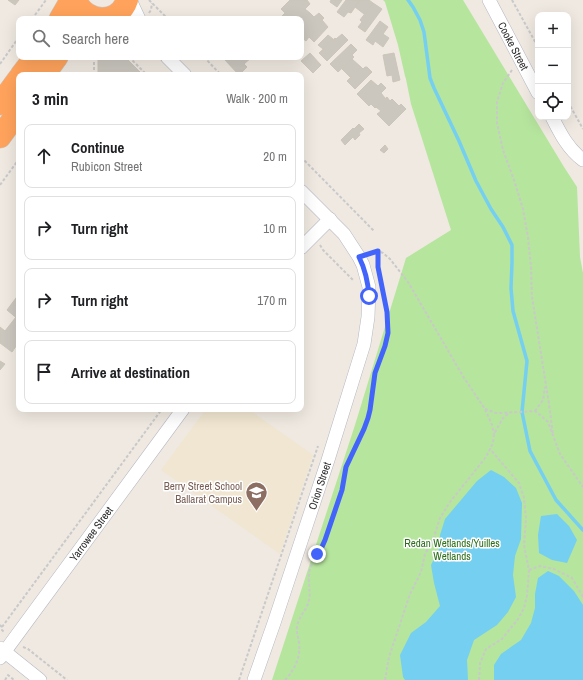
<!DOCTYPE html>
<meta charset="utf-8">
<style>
body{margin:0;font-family:"Archivo Narrow",sans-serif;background:#f2f2f2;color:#202124}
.controls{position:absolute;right:12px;top:12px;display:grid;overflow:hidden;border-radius:8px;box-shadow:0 4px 16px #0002}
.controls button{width:36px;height:36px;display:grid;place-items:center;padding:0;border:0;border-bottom:1px solid #e0e0e0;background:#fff;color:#202124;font:20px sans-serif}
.stop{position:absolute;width:12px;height:12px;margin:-9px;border:3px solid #4264fb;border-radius:50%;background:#fff}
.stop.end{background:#4264fb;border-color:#fff;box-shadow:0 1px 4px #0008}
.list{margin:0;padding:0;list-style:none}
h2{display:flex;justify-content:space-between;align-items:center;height:52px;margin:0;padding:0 16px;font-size:17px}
h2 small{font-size:13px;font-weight:400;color:#757577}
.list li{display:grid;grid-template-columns:26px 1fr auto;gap:12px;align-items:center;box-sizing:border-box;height:64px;margin:0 8px 8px;padding:0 8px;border:1px solid #e0e0e0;border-radius:8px}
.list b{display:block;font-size:15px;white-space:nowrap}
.list p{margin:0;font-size:13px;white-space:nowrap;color:#757577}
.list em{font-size:13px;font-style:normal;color:#757577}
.icon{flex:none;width:22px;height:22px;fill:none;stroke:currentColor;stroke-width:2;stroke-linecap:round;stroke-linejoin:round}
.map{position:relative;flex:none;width:583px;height:680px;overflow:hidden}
.search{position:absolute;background:#fff;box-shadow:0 4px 16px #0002;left:16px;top:16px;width:288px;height:44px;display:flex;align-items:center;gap:10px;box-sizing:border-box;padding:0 14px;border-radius:8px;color:#757577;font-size:15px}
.panel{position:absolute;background:#fff;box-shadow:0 4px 16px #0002;left:16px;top:72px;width:288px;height:340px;border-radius:8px}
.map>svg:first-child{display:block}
</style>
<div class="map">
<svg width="583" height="680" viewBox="0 0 583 680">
<rect width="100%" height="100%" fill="#efe9e1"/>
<!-- education -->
<path fill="#f0e6d1" d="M206 409H248L313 455 280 554 161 470Z"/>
<!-- green -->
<path fill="#b6e59e" d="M383 0H463L564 167 577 187 580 257 583 273V680H272L355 425 406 258 451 230 411 104 406 79 405 76 398 45 385 2Z"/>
<!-- water -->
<path fill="#75cff0" d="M491 470 504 477 516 488 522 503 521 539 515 556 513 575 516 597 508 612 497 625 474 640 467 660 468 680H405L403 677 400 655 411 633 426 622 440 606 434 583 431 565 440 547V535L445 519 477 481Z
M557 514 569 526 577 540 567 563 552 560 539 553 538 535 541 516Z
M548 571 559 576 574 591 583 605V680H494V665L501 654 521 640 531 623 535 608V594L538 578Z"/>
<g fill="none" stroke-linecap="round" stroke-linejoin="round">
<!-- stream -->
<path stroke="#75cff0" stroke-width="3.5" d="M408 0 413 7 420 20 424 32 430 78 434 88 459 141 476 181 491 209 503 227 512 245V263L511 288 513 311 527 361 522 412 530 451 556 500 583 530"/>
</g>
<!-- building -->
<path fill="#cbc7bf" stroke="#cbc5ba" d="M8 0H19L15 5Z
M290 0H301L302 1 303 0H307L310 4 305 9 310 13 301 22V19H283L281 17 285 13 281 9Z
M331 0H342L337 7 330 2Z
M346 0H360L351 13 348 12 344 17 337 12Z
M360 0H369L373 3 364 14 355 7Z
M373 3 382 9 365 32 358 27 362 22 360 20Z
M310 13 314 17 319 13 324 18 322 20 328 27 314 42 309 37 306 41 301 37V30L304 27 301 25V22Z
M380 21 388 27 383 34 389 38 383 47 375 41 373 45 366 40Z
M342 34 348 40 327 61 319 53 335 38 336 39Z
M328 35 333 39 323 49 318 45Z
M351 44 357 50 352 55 354 57 338 72 330 64Z
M310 53 321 65 313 73 301 61Z
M394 53 400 80 393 82 392 75 387 76 383 55Z
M98 57H125L143 75H98Z
M228 57H252L244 64 247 67 239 75 225 60Z
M352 59 361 67 350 77 342 69Z
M361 67 363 69 365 67H367L372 72 355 89 347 81Z
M371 80 378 86 381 83 386 88 381 93 385 98 375 108 371 104 369 106 357 94Z
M387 97 390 101 392 99 399 106 401 104 406 109 389 126 377 114 381 111 376 107Z
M359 124 364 129 359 133 360 135 355 140 353 137 345 145 341 140 353 128 354 129Z
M385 145 388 149 384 153 380 150Z
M19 294V320L7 310Z
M16 317 19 320V342L12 352 0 343V327L5 331Z
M0 361 5 364 0 370Z"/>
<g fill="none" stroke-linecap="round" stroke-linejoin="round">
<defs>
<g id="street">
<path d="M130 0 139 19"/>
<path id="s1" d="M489 0 538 93"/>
<path d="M167 57 185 75"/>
<path d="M552 117C560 133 568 149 583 160"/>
<path d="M301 248 330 219"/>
<path d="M0 648 40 680"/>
<path id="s2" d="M0 658 183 409"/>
<path id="s3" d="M254 680 274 623 328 460 364 344 368 317 369 287 363 265 359 257 344 234 301 191"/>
</g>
<path id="highway" d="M76 0C85 24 119 25 127 0
M60 19 71 0
M21 75 35 57
M44 75 57 57
M0 104 19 78
M0 137 19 111"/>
</defs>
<!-- street casing -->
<use href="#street" stroke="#b4b7c1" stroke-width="14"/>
<!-- highway casing -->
<use href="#highway" stroke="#c9c9c9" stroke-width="23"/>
<!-- path -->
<path stroke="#c9c9c9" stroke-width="2" stroke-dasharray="3 2" stroke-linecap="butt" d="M149 0 168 19
M512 0 538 47
M149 13 151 10 152 3
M32 19 46 0
M94 57V75
M129 57 147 75
M204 57 221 75
M0 64 19 37
M512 70 503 83 497 102V123L503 150 514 180 523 209 528 237 531 268 532 297 549 404 553 435
M568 102 583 129
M301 157 374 231
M0 185 19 159
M320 245 323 250 354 281
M371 253 378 251 383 253 390 259 408 282 464 378 485 409 492 425 494 434
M378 268V251
M485 409 496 413H501L535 411 540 415 548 422 560 454 583 487
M535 411 543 400 545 387
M529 570 540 566 554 569 572 578 583 597
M0 625 2 627V630L4 632
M2 627 162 409
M23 647 28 649 67 680
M5 680 8 675 14 680
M239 680 318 446
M285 680C295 669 301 657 299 642 298 636 296 632 297 627 298 617 307 610 309 600 311 590 307 580 310 569 314 559 321 550 325 540 331 524 337 507 341 491 344 483 344 474 346 467 351 451 362 436 368 420 372 405 372 390 375 375 377 365 382 356 385 346 391 327 387 308 382 289
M385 680 389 657 410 594 421 572 425 554 433 540 440 518 450 502 486 457 493 443 494 434 503 418 509 413
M479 680 480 663 486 649 502 639 518 619 524 608 527 596 529 570 524 545 526 518 524 498 519 483 490 449"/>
<!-- street -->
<use href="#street" stroke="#fff" stroke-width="13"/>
<!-- highway -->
<use href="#highway" stroke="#ffa35c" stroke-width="22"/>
</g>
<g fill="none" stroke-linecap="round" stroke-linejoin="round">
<!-- route -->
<path stroke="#4264fb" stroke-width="5" d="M317 554 321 549 325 540 342 490 346 467 364 429 368 418 370 410 375 373 385 346 388 333 387 312 378 267V251L359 257C365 269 368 282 369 296"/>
</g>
<!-- icons -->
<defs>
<symbol id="school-pin" viewBox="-11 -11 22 30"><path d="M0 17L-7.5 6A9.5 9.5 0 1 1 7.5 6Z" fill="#8d6e63" stroke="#fff"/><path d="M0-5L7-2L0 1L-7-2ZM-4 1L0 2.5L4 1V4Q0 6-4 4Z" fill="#fff"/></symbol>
</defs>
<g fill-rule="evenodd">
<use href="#school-pin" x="244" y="480" width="25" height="34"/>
</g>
<g text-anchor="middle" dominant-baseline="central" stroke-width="3" stroke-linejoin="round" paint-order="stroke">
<!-- street labels -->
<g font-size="11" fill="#2e2e2e" stroke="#fff">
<text stroke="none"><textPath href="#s1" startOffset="52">Cooke Street</textPath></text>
<text stroke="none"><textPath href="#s3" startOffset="205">Orion Street</textPath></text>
<text stroke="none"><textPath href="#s2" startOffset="154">Yarrowee Street</textPath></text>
</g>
<!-- education labels -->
<g font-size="11" fill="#785e54" stroke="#fff" text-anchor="end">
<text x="242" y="486">Berry Street School<tspan x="242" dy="13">Ballarat Campus</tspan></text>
</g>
<!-- park labels -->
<g font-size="11" fill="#2c6e1b" stroke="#fff">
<text x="452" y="543">Redan Wetlands/Yuilles<tspan x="452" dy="13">Wetlands</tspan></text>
</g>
</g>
</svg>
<div class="controls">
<button>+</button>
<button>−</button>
<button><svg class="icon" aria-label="locate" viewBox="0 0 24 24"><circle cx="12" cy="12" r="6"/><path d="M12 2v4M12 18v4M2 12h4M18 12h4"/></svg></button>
</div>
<div class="stop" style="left:369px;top:296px"></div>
<div class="stop end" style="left:317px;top:554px"></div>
<div class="search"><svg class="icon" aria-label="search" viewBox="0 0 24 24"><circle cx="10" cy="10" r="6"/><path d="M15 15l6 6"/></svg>Search here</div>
<section class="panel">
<h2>3 min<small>Walk · 200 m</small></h2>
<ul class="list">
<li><svg class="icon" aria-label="ahead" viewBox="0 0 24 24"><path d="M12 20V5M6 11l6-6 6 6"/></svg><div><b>Continue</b><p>Rubicon Street</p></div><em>20 m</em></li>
<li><svg class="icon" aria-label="right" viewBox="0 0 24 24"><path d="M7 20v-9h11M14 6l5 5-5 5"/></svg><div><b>Turn right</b></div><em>10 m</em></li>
<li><svg class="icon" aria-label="right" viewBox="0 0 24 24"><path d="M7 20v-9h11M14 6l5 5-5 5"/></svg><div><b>Turn right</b></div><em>170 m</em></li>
<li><svg class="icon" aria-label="arrive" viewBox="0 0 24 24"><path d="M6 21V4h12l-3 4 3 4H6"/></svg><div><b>Arrive at destination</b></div></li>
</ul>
</section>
</div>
